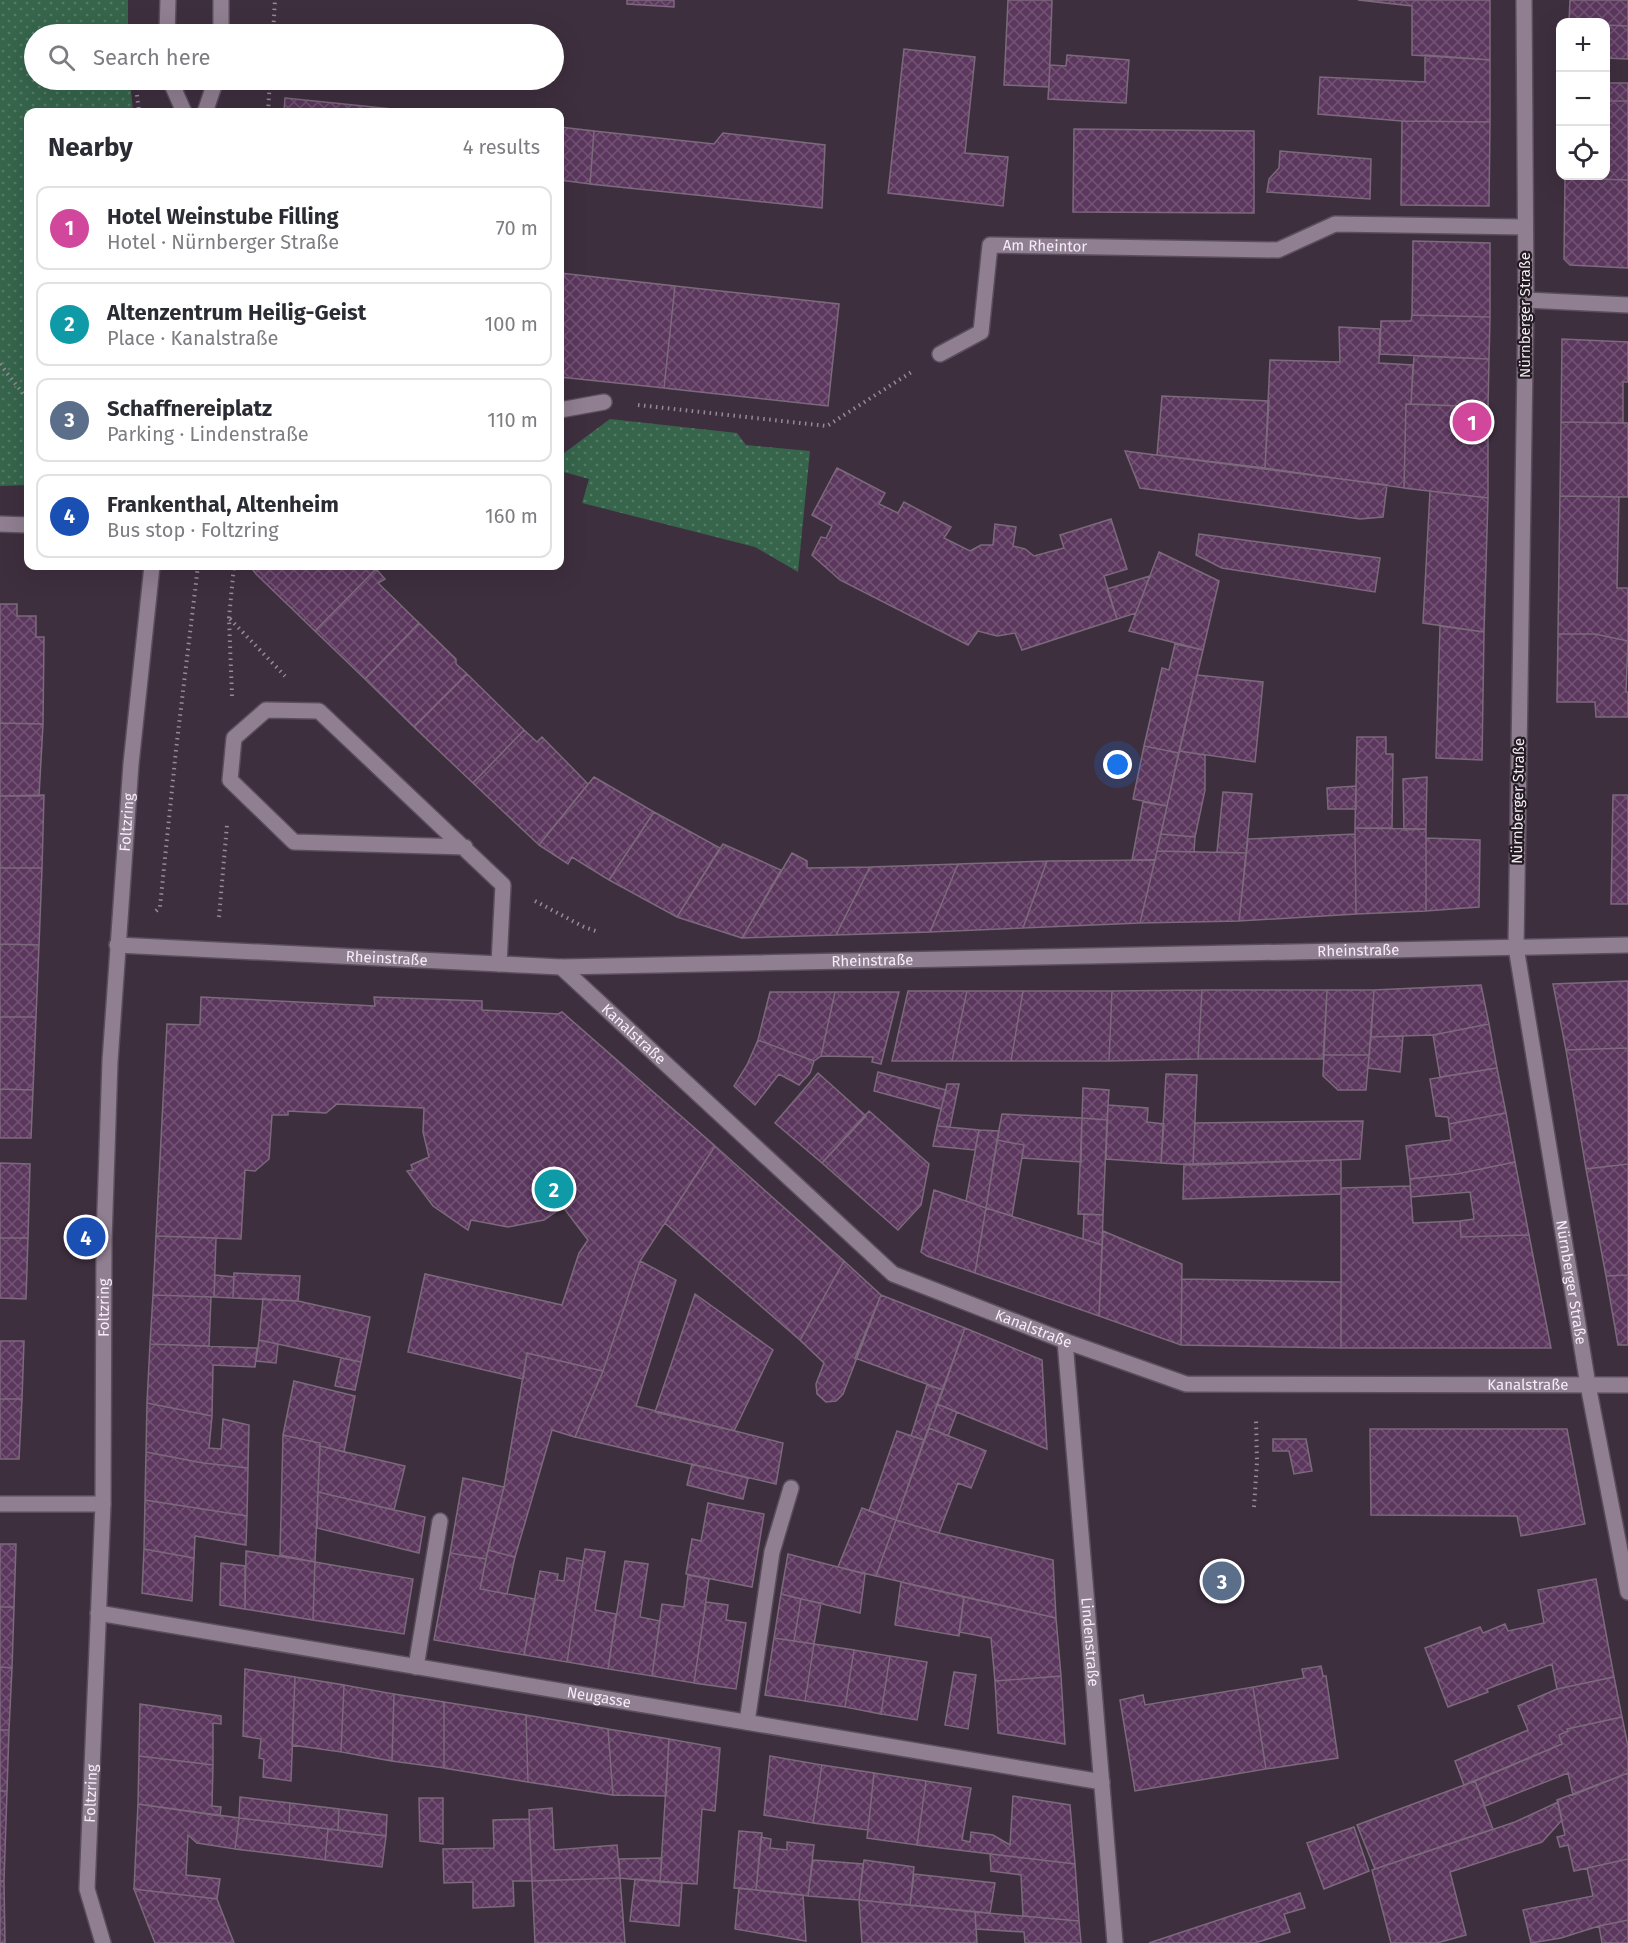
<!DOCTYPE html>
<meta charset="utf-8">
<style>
body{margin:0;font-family:"Fira Sans",sans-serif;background:#f2f2f3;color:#2b2b33}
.controls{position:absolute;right:18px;top:18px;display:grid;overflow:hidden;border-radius:12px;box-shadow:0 6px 24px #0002}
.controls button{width:54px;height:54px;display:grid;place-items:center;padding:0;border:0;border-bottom:2px solid #e1e1e2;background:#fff;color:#2b2b33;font:30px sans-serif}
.you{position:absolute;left:1118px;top:765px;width:21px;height:21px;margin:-15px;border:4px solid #fff;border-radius:50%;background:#1a73e8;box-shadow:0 0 0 9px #1a73e833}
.badge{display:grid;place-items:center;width:39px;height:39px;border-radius:50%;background:#7b6833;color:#fff;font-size:20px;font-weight:700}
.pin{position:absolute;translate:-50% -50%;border:3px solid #fff;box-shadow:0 2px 6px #0006}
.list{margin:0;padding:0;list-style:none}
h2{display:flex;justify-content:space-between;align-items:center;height:78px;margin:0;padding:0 24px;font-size:26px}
h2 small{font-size:20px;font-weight:400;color:#7c7c81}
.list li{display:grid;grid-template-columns:39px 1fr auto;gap:18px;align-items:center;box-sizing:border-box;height:84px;margin:0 12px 12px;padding:0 12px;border:2px solid #e1e1e2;border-radius:12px}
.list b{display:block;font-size:22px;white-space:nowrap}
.list p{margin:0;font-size:20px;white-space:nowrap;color:#7c7c81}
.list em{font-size:20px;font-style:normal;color:#7c7c81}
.icon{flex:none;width:33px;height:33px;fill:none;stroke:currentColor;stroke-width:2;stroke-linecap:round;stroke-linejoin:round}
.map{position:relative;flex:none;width:1628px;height:1943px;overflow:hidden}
.search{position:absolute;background:#fff;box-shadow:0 6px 24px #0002;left:24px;top:24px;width:540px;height:66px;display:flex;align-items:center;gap:15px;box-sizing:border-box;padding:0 21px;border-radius:33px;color:#7c7c81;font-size:22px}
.panel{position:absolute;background:#fff;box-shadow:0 6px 24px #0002;left:24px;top:108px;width:540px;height:462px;border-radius:12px}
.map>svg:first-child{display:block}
</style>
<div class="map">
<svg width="1628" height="1943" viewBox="0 0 1628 1943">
<defs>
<pattern id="green-dots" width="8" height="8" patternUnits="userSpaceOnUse" patternTransform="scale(1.5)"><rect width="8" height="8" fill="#36654c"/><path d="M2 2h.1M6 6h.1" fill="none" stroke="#547b66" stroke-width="1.8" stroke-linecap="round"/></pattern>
<pattern id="building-cross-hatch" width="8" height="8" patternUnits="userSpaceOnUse" patternTransform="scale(1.5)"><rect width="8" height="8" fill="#5b375d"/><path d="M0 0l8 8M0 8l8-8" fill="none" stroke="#735475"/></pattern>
</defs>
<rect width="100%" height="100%" fill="#3e2f3f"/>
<!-- green -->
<path fill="url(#green-dots)" d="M0 0H128V34H34V80H130L133 112H28V485L0 486Z
M610 419 737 433 746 445 810 451 798 572 755 547 582 503 589 479 560 471V456Z"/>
<!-- building -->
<path fill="url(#building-cross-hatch)" stroke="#7c6a7c" stroke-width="1.5" d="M627 0H674V7L627 4Z
M1008 0H1052L1049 87 1004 85Z
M1358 0H1490V60L1412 55V6Z
M1570 0H1628V26L1606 25V22H1569Z
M1606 25 1628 26V59L1606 58Z
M904 49 975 57 965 153 1008 157 1003 206 888 193Z
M1067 55 1129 60 1126 103 1048 99 1050 65 1066 66Z
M1425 55 1490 60V122L1402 121 1318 114 1320 77 1425 82Z
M1606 83H1628V101H1606Z
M285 98 422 112H284Z
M1606 101H1628V180L1565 178V176H1606Z
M1402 121 1490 122 1489 206 1401 205Z
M560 127 594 131 590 184 560 180Z
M1074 129 1254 131V213L1073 212Z
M594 131 714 144 723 133 825 145 822 208 590 184Z
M1280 151 1371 159 1370 199 1267 192 1269 179 1279 168Z
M1565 178 1628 180V268L1570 265 1564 259Z
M1413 241 1490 243V317L1412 315Z
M560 273 675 286 664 388 560 377Z
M675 286 839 304 828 406 664 388Z
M1412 315 1490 317 1489 359 1380 354 1381 321H1411Z
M1339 327 1380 329 1379 363 1413 365 1411 404H1406L1404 488 1265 468 1270 360 1340 362Z
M1562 339 1628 342V382H1623V423L1561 422Z
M1414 356 1489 359 1488 407 1411 404Z
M1162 396 1269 401 1265 468 1157 455Z
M1406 404 1488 407V498L1404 488Z
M1561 422 1628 423V497L1560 496Z
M1125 451 1387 485 1383 517 1360 519 1140 488Z
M837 468 885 493 879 504 898 513 904 502 951 527 944 538 970 551 981 545H993L995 524 1016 527 1013 546 1025 549 1034 556 1064 548 1060 535 1111 519 1127 569 1104 576 1117 619 1022 650 1015 633 997 636 978 631 968 645 840 580 812 555 821 537 826 538 832 526 812 515Z
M1430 491 1488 498 1484 632 1423 623Z
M1560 496 1619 497 1617 588H1628V641L1595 634H1558Z
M1199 534 1380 558 1375 592 1222 568 1196 555Z
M1159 552 1219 581 1203 650 1129 631Z
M250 566H356L360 569 363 566H371L376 569 315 631 256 574Z
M376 569 385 579 378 583 419 623 365 679 315 631Z
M1150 576 1136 613 1117 619 1107 589Z
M0 604H17V616H36V637H44L43 724 0 723Z
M419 623 456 659V664L467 674 414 727 365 679Z
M1440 626 1484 632 1482 760 1436 758Z
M1558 634H1595L1628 641 1626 692H1628V717H1596L1595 702H1557Z
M1175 644 1203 650 1179 753 1144 746 1162 668 1169 670Z
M467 674 524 730 473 783 414 727Z
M1197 675 1263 682 1255 762 1179 751Z
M0 723 43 724 39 796H0Z
M524 730 537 742 542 737 588 784 539 845 473 783Z
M1357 737H1386V754H1393L1392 828H1355Z
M1144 746 1179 753 1167 806 1133 799Z
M1179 751 1205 755V790L1195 837 1161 834Z
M594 777 654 812 609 880 572 857 568 864 539 845Z
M1427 777 1426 829 1404 830 1403 779Z
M1356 786V809H1328L1327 788Z
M1223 792 1252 794 1246 853 1217 852Z
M44 795 42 868H0V796Z
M1613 795H1628V904H1611Z
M1143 802 1167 806 1155 860H1132Z
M654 812 720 848 677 917 609 880Z
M1355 828 1426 829V911L1356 914Z
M1161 834 1195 837 1194 852 1157 851Z
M1355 834 1356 914 1239 921 1248 839Z
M1426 838 1480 840 1479 907 1426 911Z
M723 844 781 870 742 938 677 917Z
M1157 851 1246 853 1239 921 1140 923Z
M792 853 807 861V868L870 867 836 935 742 938Z
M1155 860 1140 923 1023 928 1047 861Z
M1047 861 1023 928 930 932 958 864Z
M958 864 930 932 836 935 870 867Z
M0 868H42L39 945 0 944Z
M0 944 39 945 36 1017H0Z
M1628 981V1048L1566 1050 1553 984Z
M1481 985 1489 1024 1433 1035 1371 1037 1374 990Z
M1202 990H1327L1323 1059H1198Z
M1202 990 1198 1059 1109 1061 1112 991Z
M1327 990H1374L1369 1055H1324Z
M908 991H967L952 1061H892Z
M967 991H1023L1011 1061H952Z
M1023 991H1112L1109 1061H1011Z
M770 992H835L821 1056 814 1061 758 1040Z
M835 992H899L881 1064 872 1062 873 1057 821 1056Z
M201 997 375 1006 374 997 482 1001V1010L558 1014 562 1012 715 1146 640 1261 603 1371 527 1353 523 1379 408 1352 425 1274 562 1305 579 1253 588 1240 563 1207 544 1220 508 1227 471 1220 468 1230 433 1206 407 1171 413 1170 411 1165 429 1157 423 1132 424 1108 337 1104 326 1113 288 1111V1115H272L269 1159 255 1171 245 1170 241 1239 156 1236 167 1024 200 1025Z
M0 1017H36L33 1090 0 1089Z
M1489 1024 1497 1068 1440 1077 1433 1035Z
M1403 1036 1400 1072 1368 1068 1371 1037Z
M758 1040 814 1061 810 1073 799 1085 779 1074 755 1105 734 1086 747 1065Z
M1628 1048V1164L1586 1169 1566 1050Z
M1324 1055H1369L1366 1090H1338L1323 1076Z
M1497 1068 1506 1113 1449 1124 1448 1117 1436 1116 1430 1079Z
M878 1072 946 1090 941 1109 874 1091Z
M818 1073 866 1116 822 1163 775 1123Z
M1166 1074 1197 1075 1193 1165 1161 1163Z
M947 1084H959L950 1127 937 1126Z
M1083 1088 1109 1090 1107 1120 1082 1118Z
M0 1089 33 1090 31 1138H0Z
M1108 1105 1148 1108 1147 1122 1164 1124 1161 1163 1106 1159Z
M869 1111 929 1164 921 1205 898 1230 822 1163Z
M1506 1113 1515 1162 1457 1174 1410 1179 1406 1146 1451 1140 1449 1124Z
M1002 1114 1082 1118 1081 1162 1022 1158 1024 1145 997 1140Z
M1082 1118 1107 1120 1103 1215 1078 1214Z
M1363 1121 1360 1159 1193 1165 1195 1123Z
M937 1126 979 1130 975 1150 933 1146Z
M979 1130 999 1131 986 1208 966 1201Z
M997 1140 1024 1145 1012 1216 986 1208Z
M715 1146 844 1261 800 1340 665 1223Z
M1341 1160V1194L1183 1199 1184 1164Z
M1515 1162 1529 1235 1461 1237 1460 1221 1474 1219 1470 1192 1411 1197 1410 1179 1457 1174Z
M0 1163 30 1164 28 1238H0Z
M1628 1164V1275L1606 1276 1586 1169Z
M1410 1186 1413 1223 1460 1221 1461 1237 1529 1235 1551 1348H1341V1188Z
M934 1190 986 1208 975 1273 927 1256 921 1252Z
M986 1208 1102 1245 1099 1316 975 1273Z
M1084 1214 1103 1215 1102 1245 1083 1239Z
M1103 1231 1182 1264 1181 1345 1099 1316Z
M156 1236 216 1238 214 1297 153 1295Z
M0 1238H28L26 1299 0 1298Z
M640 1261 676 1280 636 1406 783 1443 776 1484 575 1437 603 1371Z
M844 1261 881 1295 843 1394 836 1401 826 1402 817 1394 816 1384 824 1363 800 1340Z
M234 1273 300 1276 298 1301 233 1298Z
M215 1275 234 1277 233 1298 214 1297Z
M1628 1275V1345H1618L1606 1276Z
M1182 1279 1341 1282V1348L1181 1345Z
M695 1294 773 1350 734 1431 655 1412Z
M153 1295 211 1297 209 1346 150 1344Z
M881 1295 965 1328 943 1390 855 1358Z
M263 1299 298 1301 370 1317 361 1362 259 1340Z
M965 1328 1042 1360 1047 1449 937 1404Z
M259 1340 278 1344 276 1363 256 1361Z
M0 1341H24L22 1399H0Z
M150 1344 257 1348 255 1367 213 1365 212 1416 147 1403Z
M527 1353 603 1371 575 1437 552 1430 515 1557 488 1550 504 1487Z
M341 1358 361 1362 355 1390 335 1386Z
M294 1381 355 1396 344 1452 320 1446V1443L283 1435Z
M927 1385 943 1390 924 1440 911 1436Z
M0 1399H22L19 1459H0Z
M147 1403 212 1416 209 1448 221 1449 223 1419 249 1425 248 1468 203 1463 146 1452Z
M937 1404 957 1412 948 1436 929 1428Z
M929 1428 986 1451 971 1488 958 1483 939 1533 896 1520Z
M1370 1429H1567L1585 1524 1521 1536 1517 1516 1371 1515Z
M897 1431 924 1440 896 1520 869 1511Z
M283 1435 320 1443 315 1562 280 1555Z
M1273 1439H1306L1312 1471 1294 1474 1289 1451H1273Z
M320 1446 405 1466 394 1510 318 1492Z
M146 1452 203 1463 248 1468 247 1516 145 1500Z
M692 1464 748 1478 743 1499 687 1485Z
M463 1478 504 1487 486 1559 450 1553Z
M318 1492 425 1517 419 1553 317 1528Z
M145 1500 247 1516 246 1545 195 1536 194 1558 144 1549Z
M708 1503 764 1514 752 1587 686 1574 692 1539 701 1541Z
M862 1508 896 1520 876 1576 838 1567Z
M896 1520 939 1533 1053 1560 1056 1618 876 1576Z
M0 1544H16L14 1607H0Z
M144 1549 194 1558 192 1601 142 1593Z
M585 1549 605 1552 595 1610 616 1614 608 1669 567 1662Z
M488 1550 515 1557 507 1594 480 1589Z
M246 1551 315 1562 313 1620 245 1609Z
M450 1553 486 1559 480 1589 535 1599 524 1655 434 1640Z
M788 1554 865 1574 860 1613 781 1594Z
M567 1558 583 1561 567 1662 524 1655 540 1571 558 1574 557 1580 564 1581Z
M625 1561 648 1564 640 1617 660 1621 652 1676 608 1669Z
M315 1562 413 1579 404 1634 313 1620Z
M221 1563 245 1566V1609L220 1605Z
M688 1575 709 1579 694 1683 652 1676 662 1604 684 1607Z
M1596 1579 1614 1677 1557 1689 1552 1664 1487 1689 1488 1692 1448 1707 1425 1648 1480 1627 1483 1633 1505 1624 1508 1631 1544 1623 1538 1590Z
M901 1582 964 1597 959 1636 895 1625Z
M781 1594 801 1599 794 1641 774 1638Z
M964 1597 1056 1618 1061 1676 995 1681 991 1638 959 1632Z
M801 1599 821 1603 814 1644 794 1641Z
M706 1602 728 1605 726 1620 746 1623 736 1689 694 1683Z
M0 1607H14L12 1668 0 1667Z
M774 1638 814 1644 805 1701 765 1695Z
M814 1644 854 1650 845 1707 805 1701Z
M854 1650 890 1656 881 1714 845 1707Z
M890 1656 927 1662 917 1720 881 1714Z
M1321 1666 1323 1676H1326L1338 1758 1266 1769 1253 1687 1304 1678 1302 1669Z
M0 1667 12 1668 9 1730H0Z
M245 1669 295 1677 291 1781 263 1777 264 1759 259 1758 261 1739 243 1736Z
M954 1672 976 1675 968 1729 945 1725Z
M1061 1676 1065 1744 998 1733 995 1681Z
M295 1677 344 1685 341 1752 292 1745Z
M1614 1677 1622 1717 1567 1729 1568 1731 1559 1735 1562 1744 1464 1785 1455 1761 1528 1730 1518 1706 1557 1689Z
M344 1685 394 1694 392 1761 341 1752Z
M1253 1687 1266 1769 1135 1791 1120 1700 1143 1695 1145 1705Z
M394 1694 444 1702V1768L392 1761Z
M444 1702 526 1715 528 1782 444 1768Z
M140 1704 221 1716V1724L213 1723V1765L139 1756Z
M526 1715 608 1729 613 1795 528 1782Z
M1622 1717 1628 1746V1773L1573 1795 1568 1773 1485 1806 1475 1781 1562 1744 1559 1735 1568 1731 1567 1729Z
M608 1729 669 1739 666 1796 613 1795Z
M0 1730H9L7 1791H0Z
M669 1739 720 1748 715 1811 702 1809 697 1884 660 1882Z
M139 1756 213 1765 212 1806 221 1807 220 1816 138 1804Z
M770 1756 822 1765 813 1823 764 1815Z
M822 1765 874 1773 868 1830 813 1823Z
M874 1773 926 1781 917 1845 867 1838Z
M1628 1773V1859L1574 1871 1568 1845 1560 1847 1557 1837 1565 1835 1557 1800Z
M926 1781 971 1788 962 1840 970 1842 971 1832 993 1835 1010 1845 1013 1796 1070 1805 1075 1864 917 1845Z
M1475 1781 1493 1829 1375 1869 1357 1825Z
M0 1791H7L4 1881H0Z
M240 1797 290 1803 289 1824 239 1818Z
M419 1798H443V1844L420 1841Z
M1558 1802 1562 1820 1542 1842 1450 1872 1466 1935 1437 1943H1391L1372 1870 1515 1822Z
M290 1803 339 1809 338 1830 289 1824Z
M138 1804 239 1818 235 1849 197 1843 188 1835 186 1875 220 1879 217 1899 134 1889Z
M552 1808 554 1850 617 1845 620 1878 532 1881 529 1810Z
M339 1809 387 1815 386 1836 338 1830Z
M239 1818 328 1829 325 1860 235 1849Z
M529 1819 532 1881H513L514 1906 473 1908V1882L444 1883 443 1849 494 1848 493 1820Z
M1354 1827 1369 1871 1324 1889 1307 1843Z
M328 1829 386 1836 382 1867 325 1860Z
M739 1831 762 1833 756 1890 734 1888Z
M761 1837 771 1839 770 1848 787 1850V1842L814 1845 808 1896 756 1890Z
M990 1854 1075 1864 1079 1921 1023 1916 1021 1875 991 1871Z
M662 1858 660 1882 620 1878 619 1859Z
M1628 1859V1920L1599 1926 1561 1938 1531 1943 1523 1910 1593 1896 1587 1868Z
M813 1860 863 1864 859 1900 808 1896Z
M864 1860 914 1867 910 1905 859 1900Z
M914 1874 995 1883 990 1913 910 1905Z
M620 1878 625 1943H535L532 1881Z
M635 1879 682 1883 679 1926 630 1921Z
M0 1881H4L5 1943H0Z
M739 1888 803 1895 806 1941 735 1929Z
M134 1889 217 1899 234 1943H155Z
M1300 1893 1305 1908 1284 1914 1290 1932 1255 1943H1149Z
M859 1900 975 1912 977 1943H862Z
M975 1912 1079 1921 1081 1943H1025L1024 1932 976 1929Z
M1628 1920V1943H1602L1599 1926Z"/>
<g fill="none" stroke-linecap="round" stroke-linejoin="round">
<defs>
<path id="service" d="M416 1667 440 1521
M747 1722 772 1552 791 1488"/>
<g id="minor">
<path id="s1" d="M1524 0 1526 300 1516 947 1588 1385 1628 1592"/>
<path d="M1526 300 1628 305"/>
<path id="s2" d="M940 354 981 332 990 245 1278 250 1335 224 1525 227"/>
<path d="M560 410 604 402"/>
<path d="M0 524 28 525"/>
<path d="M465 847 294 842 230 780 234 738 266 710 319 711 503 885 499 964"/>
<path id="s3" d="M117 945 561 967 1628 945"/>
<path id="s4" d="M561 967 893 1274 1065 1341 1186 1384 1628 1385"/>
<path id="s5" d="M1065 1341 1115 1943"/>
<path d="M0 1504H103"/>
<path id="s6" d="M98 1613 1102 1782"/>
</g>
<g id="tertiary">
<path d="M167 34 168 0"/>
<path d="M221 34V0"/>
<path d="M170 80 184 112"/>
<path d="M205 112 216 80"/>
<path id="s7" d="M103 1943 87 1889 103 1504 104 1240 110 1061 131 764 152 566"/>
</g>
</defs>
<!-- service casing -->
<use href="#service" stroke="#5b4e5c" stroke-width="18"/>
<!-- minor casing -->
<use href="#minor" stroke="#5b4e5c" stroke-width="18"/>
<!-- tertiary casing -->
<use href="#tertiary" stroke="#5b4e5c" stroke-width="18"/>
<!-- path -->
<path stroke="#978a98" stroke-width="4" stroke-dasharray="1.5 4.5" stroke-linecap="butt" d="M273 34 275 0
M137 95 139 112
M268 112 270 80
M0 364 28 400
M638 405 827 426 913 371
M230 619 285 676
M232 696 229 618 234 566
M535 901 584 927 596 931
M156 911 160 907 176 750 198 566
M219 917 227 825
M1254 1507 1257 1462 1256 1418"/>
<!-- service -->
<use href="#service" stroke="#907e91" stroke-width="15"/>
<!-- minor -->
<use href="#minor" stroke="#907e91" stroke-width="15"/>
<!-- tertiary -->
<use href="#tertiary" stroke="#907e91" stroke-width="15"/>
</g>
<g text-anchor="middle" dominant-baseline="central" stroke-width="4.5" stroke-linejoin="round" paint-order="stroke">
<!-- street labels -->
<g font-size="15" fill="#f6ecf6" stroke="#211a21">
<text stroke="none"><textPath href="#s2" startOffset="189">Am Rheintor</textPath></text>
<text transform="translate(1525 315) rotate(-90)">Nürnberger Straße</text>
<text transform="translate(1518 801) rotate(-89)">Nürnberger Straße</text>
<text stroke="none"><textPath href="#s7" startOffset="1124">Foltzring</textPath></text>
<text stroke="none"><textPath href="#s3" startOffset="1242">Rheinstraße</textPath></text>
<text stroke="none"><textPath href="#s3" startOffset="270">Rheinstraße</textPath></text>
<text stroke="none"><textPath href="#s3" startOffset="756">Rheinstraße</textPath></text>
<text stroke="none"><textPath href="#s4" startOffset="99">Kanalstraße</textPath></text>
<text stroke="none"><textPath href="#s1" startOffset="1287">Nürnberger Straße</textPath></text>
<text stroke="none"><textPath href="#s7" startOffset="638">Foltzring</textPath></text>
<text stroke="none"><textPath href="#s4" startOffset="603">Kanalstraße</textPath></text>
<text stroke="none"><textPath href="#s4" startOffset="1107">Kanalstraße</textPath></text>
<text stroke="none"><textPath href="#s5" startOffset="302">Lindenstraße</textPath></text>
<text stroke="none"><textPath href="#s6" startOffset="508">Neugasse</textPath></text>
<text stroke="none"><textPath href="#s7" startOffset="152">Foltzring</textPath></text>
</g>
</g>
</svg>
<div class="controls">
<button>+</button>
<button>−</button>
<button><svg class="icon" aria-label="locate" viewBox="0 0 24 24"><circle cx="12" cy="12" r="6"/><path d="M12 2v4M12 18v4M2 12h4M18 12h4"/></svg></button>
</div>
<div class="you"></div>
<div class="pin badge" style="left:1472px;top:422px;background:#d1479c">1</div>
<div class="pin badge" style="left:554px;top:1189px;background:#0f9aa8">2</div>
<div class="pin badge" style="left:1222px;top:1581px;background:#5c6f8a">3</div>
<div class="pin badge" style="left:86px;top:1237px;background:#1a4fb4">4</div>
<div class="search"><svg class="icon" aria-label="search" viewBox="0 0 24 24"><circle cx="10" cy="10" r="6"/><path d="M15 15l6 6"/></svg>Search here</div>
<section class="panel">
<h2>Nearby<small>4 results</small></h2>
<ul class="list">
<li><span class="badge" style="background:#d1479c">1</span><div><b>Hotel Weinstube Filling</b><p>Hotel · Nürnberger Straße</p></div><em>70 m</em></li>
<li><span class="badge" style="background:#0f9aa8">2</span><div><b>Altenzentrum Heilig-Geist</b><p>Place · Kanalstraße</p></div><em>100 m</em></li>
<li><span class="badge" style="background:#5c6f8a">3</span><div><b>Schaffnereiplatz</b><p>Parking · Lindenstraße</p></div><em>110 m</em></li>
<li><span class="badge" style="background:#1a4fb4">4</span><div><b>Frankenthal, Altenheim</b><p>Bus stop · Foltzring</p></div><em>160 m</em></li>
</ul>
</section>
</div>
